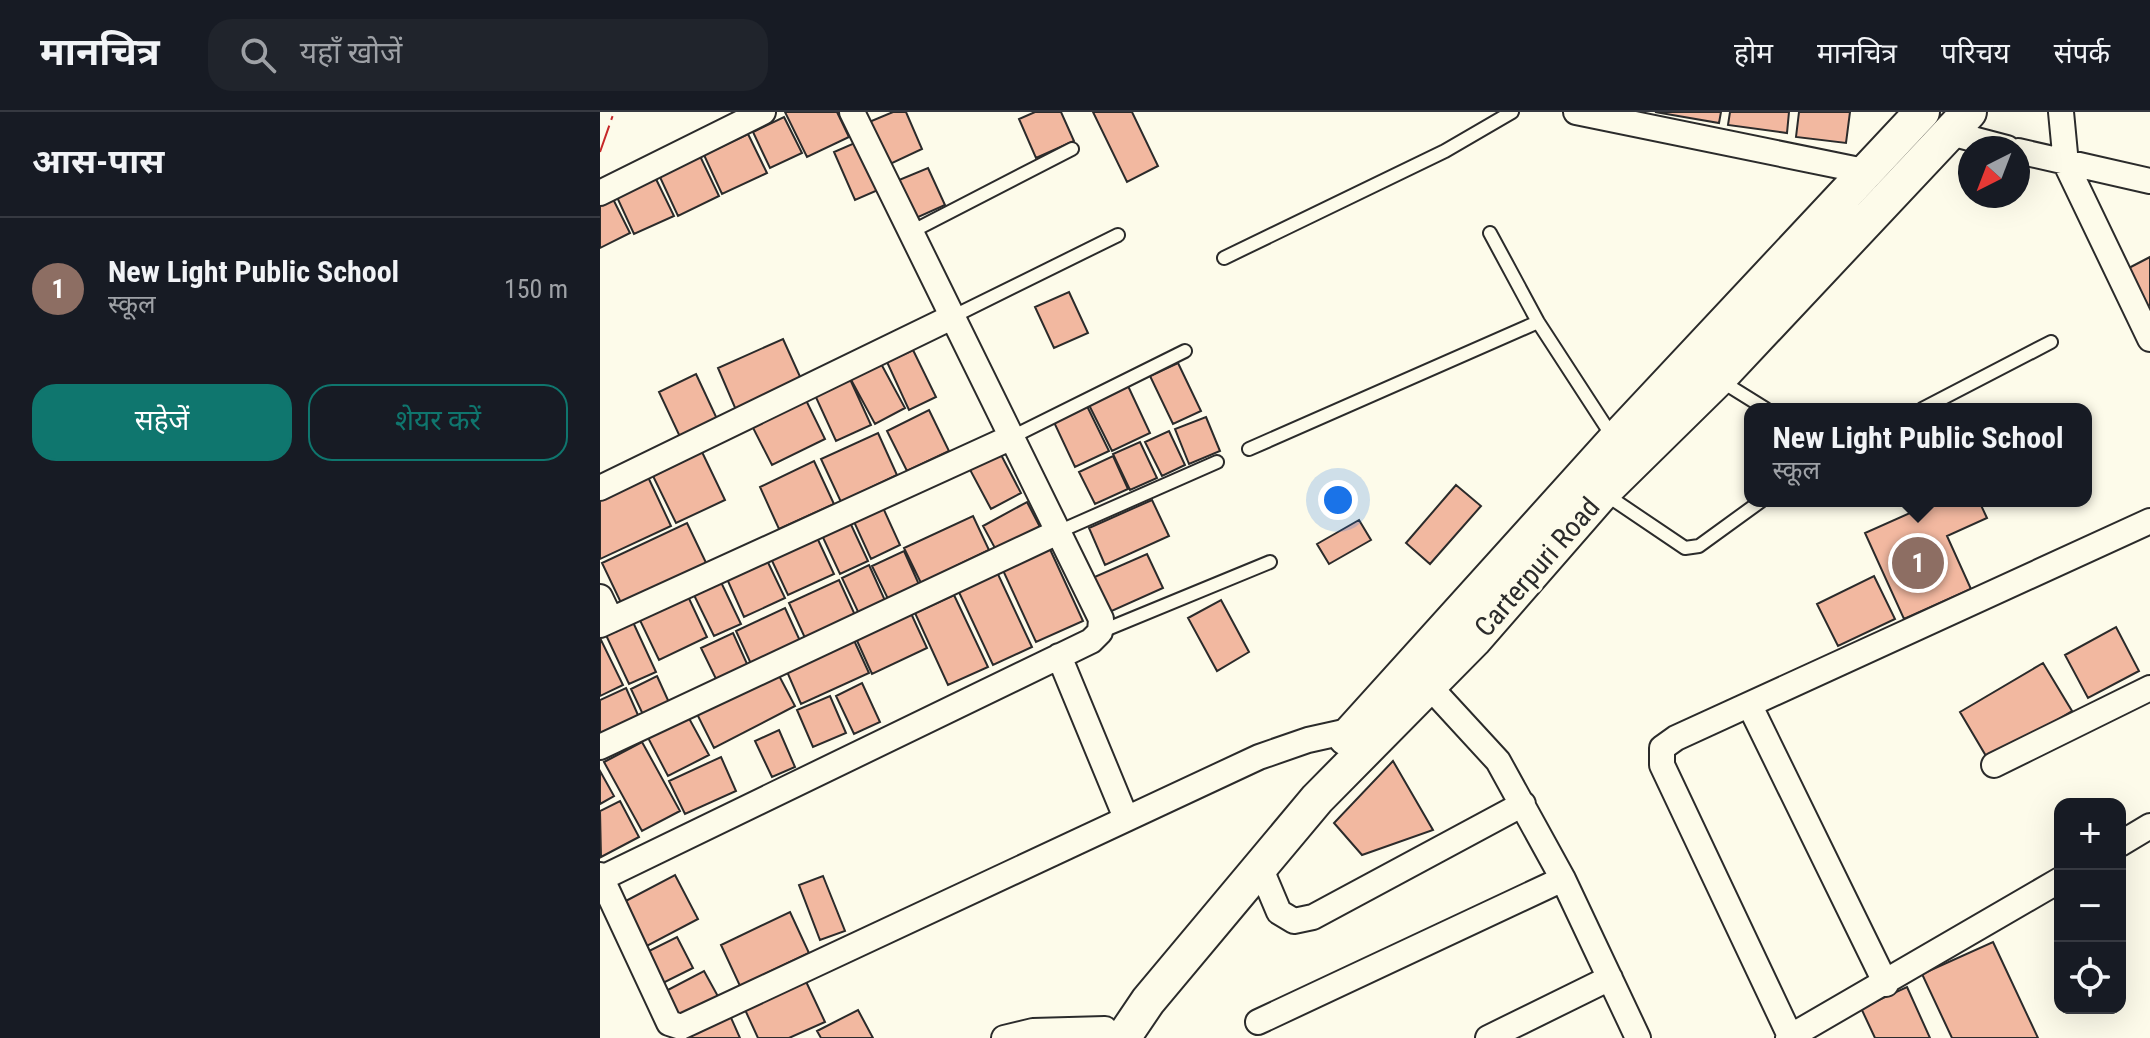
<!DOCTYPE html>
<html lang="hi">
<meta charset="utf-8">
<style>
body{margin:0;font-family:"Roboto Condensed","Noto Sans Devanagari",sans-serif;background:#20242c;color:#f1f3f6}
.controls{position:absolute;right:24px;bottom:24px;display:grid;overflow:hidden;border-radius:16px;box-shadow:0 8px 32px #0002}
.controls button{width:72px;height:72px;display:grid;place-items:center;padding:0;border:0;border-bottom:2px solid #363941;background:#171b24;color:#f1f3f6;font:40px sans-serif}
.compass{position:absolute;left:1358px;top:24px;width:72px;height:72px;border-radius:50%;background:#171b24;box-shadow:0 8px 32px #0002;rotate:222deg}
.you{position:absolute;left:738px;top:388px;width:28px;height:28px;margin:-20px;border:6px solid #fff;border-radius:50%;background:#1a73e8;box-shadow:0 0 0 12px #1a73e833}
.badge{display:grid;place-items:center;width:52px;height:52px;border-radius:50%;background:#0f766e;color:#fff;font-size:26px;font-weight:700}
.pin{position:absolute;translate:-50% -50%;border:4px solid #fff;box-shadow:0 2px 8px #0006}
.popup{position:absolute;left:1144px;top:291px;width:348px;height:104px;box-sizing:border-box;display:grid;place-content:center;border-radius:16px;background:#171b24;filter:drop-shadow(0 2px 6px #0005);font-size:26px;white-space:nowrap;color:#9ea1a6}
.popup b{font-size:30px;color:#f1f3f6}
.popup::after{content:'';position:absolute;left:50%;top:100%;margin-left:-16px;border:16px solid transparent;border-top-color:#171b24}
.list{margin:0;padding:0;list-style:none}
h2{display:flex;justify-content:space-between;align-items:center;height:104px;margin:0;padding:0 32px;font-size:34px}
h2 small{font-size:26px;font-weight:400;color:#9ea1a6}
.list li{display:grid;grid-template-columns:52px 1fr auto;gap:24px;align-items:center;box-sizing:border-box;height:144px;padding:0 32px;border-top:2px solid #363941}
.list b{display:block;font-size:30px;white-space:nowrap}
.list p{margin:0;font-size:26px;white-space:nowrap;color:#9ea1a6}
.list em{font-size:26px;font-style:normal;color:#9ea1a6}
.actions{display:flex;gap:16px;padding:24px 32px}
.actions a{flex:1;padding:18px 0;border:2px solid #0f766e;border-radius:24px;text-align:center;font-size:28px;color:#0f766e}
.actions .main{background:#0f766e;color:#fff}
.icon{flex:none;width:44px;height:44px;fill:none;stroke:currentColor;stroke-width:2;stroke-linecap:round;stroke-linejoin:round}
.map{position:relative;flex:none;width:1550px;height:926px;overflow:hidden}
header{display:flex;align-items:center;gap:48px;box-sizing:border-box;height:112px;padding:0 40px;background:#171b24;border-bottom:2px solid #363941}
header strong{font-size:38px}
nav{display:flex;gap:44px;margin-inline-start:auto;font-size:28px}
.search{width:560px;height:72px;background:#20242c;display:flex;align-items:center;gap:20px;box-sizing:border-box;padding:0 28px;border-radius:24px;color:#9ea1a6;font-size:30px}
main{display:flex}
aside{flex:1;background:#171b24}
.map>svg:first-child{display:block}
</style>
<header>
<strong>मानचित्र</strong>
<div class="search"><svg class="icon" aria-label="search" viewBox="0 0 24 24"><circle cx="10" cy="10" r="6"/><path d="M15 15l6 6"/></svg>यहाँ खोजें</div>
<nav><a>होम</a><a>मानचित्र</a><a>परिचय</a><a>संपर्क</a></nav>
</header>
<main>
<aside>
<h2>आस-पास<small></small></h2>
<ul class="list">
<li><span class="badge" style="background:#8d6e63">1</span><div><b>New Light Public School</b><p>स्कूल</p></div><em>150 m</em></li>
</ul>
<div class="actions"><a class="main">सहेजें</a><a>शेयर करें</a></div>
</aside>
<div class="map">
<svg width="1550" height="926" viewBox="0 0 1550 926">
<rect width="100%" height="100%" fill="#fdfbea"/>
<!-- building -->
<path fill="#f2b8a0" stroke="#2b2b2b" stroke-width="2" d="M185 0H237L249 25 207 45Z
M293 0H306L322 37 288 53 269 10Z
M435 0H461L474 29 436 46 419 7Z
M493 0H532L558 54 527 70Z
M1055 0H1121L1119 11Z
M1130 0H1189L1187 21 1128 13Z
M1199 0H1250L1246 31 1196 25Z
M184 5 202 41 170 56 153 20Z
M148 22 167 61 122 82 104 43Z
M257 30 278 78 255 88 234 40Z
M100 44 119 84 78 104 59 63Z
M328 56 345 93 316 106 299 68Z
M55 65 74 104 34 122 16 83Z
M11 83 30 121 0 136V88Z
M1550 145V193L1543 197 1523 159Z
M469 180 488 221 454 236 435 195Z
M183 227 202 269 136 298 118 256Z
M313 238 336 285 309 298 287 250Z
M279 248 305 296 275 312 249 264Z
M578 251 601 299 573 312 550 264Z
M96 262 118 309 81 327 59 280Z
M249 265 271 313 236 329 214 281Z
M528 274 550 321 512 339 489 293Z
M202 280 225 327 172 353 148 306Z
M485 290 509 339 475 355 452 306Z
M329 298 349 339 307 359 287 319Z
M606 305 620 339 589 352 575 317Z
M569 319 585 353 562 364 545 330Z
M278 321 297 363 241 390 221 347Z
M540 330 557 366 530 378 513 342Z
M398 337 421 381 391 397 368 354Z
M102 340 125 388 76 411 53 364Z
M513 344 528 377 495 392 479 360Z
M214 349 234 392 179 417 160 375Z
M48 365 71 414 0 447V388Z
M856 373 881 394 830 452 806 431Z
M279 387 300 433 271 447 250 401Z
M552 388 569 424 505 453 489 416Z
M1337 389H1379L1387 406 1347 424 1371 477 1304 507 1265 421Z
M427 390 440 415 396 438 383 414Z
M247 404 268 449 240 462 219 417Z
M373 404 389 438 321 471 304 436Z
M759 408 771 428 729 452 717 432Z
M87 411 109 457 24 497 2 451Z
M213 417 234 462 188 483 167 438Z
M448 433 483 509 436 530 401 454Z
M304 439 321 477 290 491 272 454Z
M163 440 185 486 144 505 123 458Z
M547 442 563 476 505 502 490 467Z
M269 453 287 493 261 506 242 466Z
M396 458 432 535 393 553 357 476Z
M1274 464 1295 507 1238 534 1217 492Z
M119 466 141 512 114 524 92 479Z
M239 468 255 503 205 526 189 491Z
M85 478 107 525 59 548 36 500Z
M354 483 388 555 348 573 315 501Z
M621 488 649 540 617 559 588 506Z
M185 496 201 531 152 554 136 519Z
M309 497 327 536 272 562 254 522Z
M32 508 56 560 29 572 5 521Z
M1516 515 1539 559 1488 586 1465 543Z
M133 521 148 554 117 569 101 536Z
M252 524 269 561 201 592 185 555Z
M0 526 23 573 0 584Z
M1443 551 1472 599 1389 649 1360 600Z
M175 556 195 594 114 636 95 598Z
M57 564 72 597 46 609 31 577Z
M262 571 280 610 254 622 236 584Z
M26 576 42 612 4 630 0 622V588Z
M230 584 246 621 213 635 197 598Z
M85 599 109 643 68 664 45 620Z
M179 618 195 655 172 665 155 629Z
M42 630 80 699 42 719 4 650Z
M121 645 136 679 85 702 69 669Z
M793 649 833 718 762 743 734 711Z
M0 659 14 684 0 692Z
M20 689 39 725 1 745 0 699Z
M75 763 98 807 43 836 20 792Z
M223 764 245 819 220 828 199 773Z
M190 800 209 841 140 874 121 833Z
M77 825 93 856 57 874 41 843Z
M1393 830 1438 926H1352L1322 862Z
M104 859 120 888 80 909 64 880Z
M202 861 225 910 189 926H158L141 889Z
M1307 875 1330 926H1275L1261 896Z
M258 898 273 926H221L217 919Z
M128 899 140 926H82Z"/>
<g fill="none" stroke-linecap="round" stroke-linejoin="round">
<defs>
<path id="service" d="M311 120 472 37
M890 121 938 210 1014 327
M624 146 845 39 912 0
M352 205 518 123
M1121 269 1166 297
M1322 297 1451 230
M412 325 585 239
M649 337 938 210
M1005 382 1085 436 1099 434 1161 389
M458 420 617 350
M500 520 670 450"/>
<path id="minor" d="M976 0 1264 59
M1461 0 1466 52 1550 227
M1350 21 1407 36
M1418 39 1550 69
M0 81 163 0
M0 376 352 205
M0 485 11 508
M0 513 412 325
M459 544 526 706
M829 574 898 649 963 767 1038 926
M1150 594 1286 872
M0 635 458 420
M1394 653 1550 576
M1520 732 1550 714
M660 755 679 800 694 809 713 805 923 692
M0 763 69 911 81 915 659 645 708 628 753 618
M2 766 491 529 500 520 501 507 252 0
M658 910 963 767
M1190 924 1062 653V636L1076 626 1550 409
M404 926 433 919 505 917
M888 926 1010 866
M1188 926 1460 768"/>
<path id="secondary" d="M746 626 1015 328 1322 0
M523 926 548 889 717 687 874 528 1003 380 1118 267 1369 0"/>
</defs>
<!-- service casing -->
<use href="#service" stroke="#2b2b2b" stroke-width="16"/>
<!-- minor casing -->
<use href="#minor" stroke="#2b2b2b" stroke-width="28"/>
<!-- secondary casing -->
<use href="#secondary" stroke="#2b2b2b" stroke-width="38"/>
<!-- service -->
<use href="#service" stroke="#fdfbea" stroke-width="12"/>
<!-- minor -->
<use href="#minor" stroke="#fdfbea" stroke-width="24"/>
<!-- secondary -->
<use href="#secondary" stroke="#fdfbea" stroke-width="34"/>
<!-- power -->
<path stroke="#c62828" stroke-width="2" stroke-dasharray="28 6 4 6" stroke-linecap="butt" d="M0 40 14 0"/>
</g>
<g text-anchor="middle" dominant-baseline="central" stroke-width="6" stroke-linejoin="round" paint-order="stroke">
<!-- street labels -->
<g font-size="28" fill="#2b2b2b" stroke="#fdfbea">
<text transform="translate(937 455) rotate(-49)">Carterpuri Road</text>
</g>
</g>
</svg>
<div class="controls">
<button>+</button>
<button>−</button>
<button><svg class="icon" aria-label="locate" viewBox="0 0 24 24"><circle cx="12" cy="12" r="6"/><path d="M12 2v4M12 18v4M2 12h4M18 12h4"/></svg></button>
</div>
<svg class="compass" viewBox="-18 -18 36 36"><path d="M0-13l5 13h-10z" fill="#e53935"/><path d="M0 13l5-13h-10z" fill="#9ea1a6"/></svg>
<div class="you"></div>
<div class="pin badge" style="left:1318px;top:451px;background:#8d6e63">1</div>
<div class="popup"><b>New Light Public School</b>स्कूल</div>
</div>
</main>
